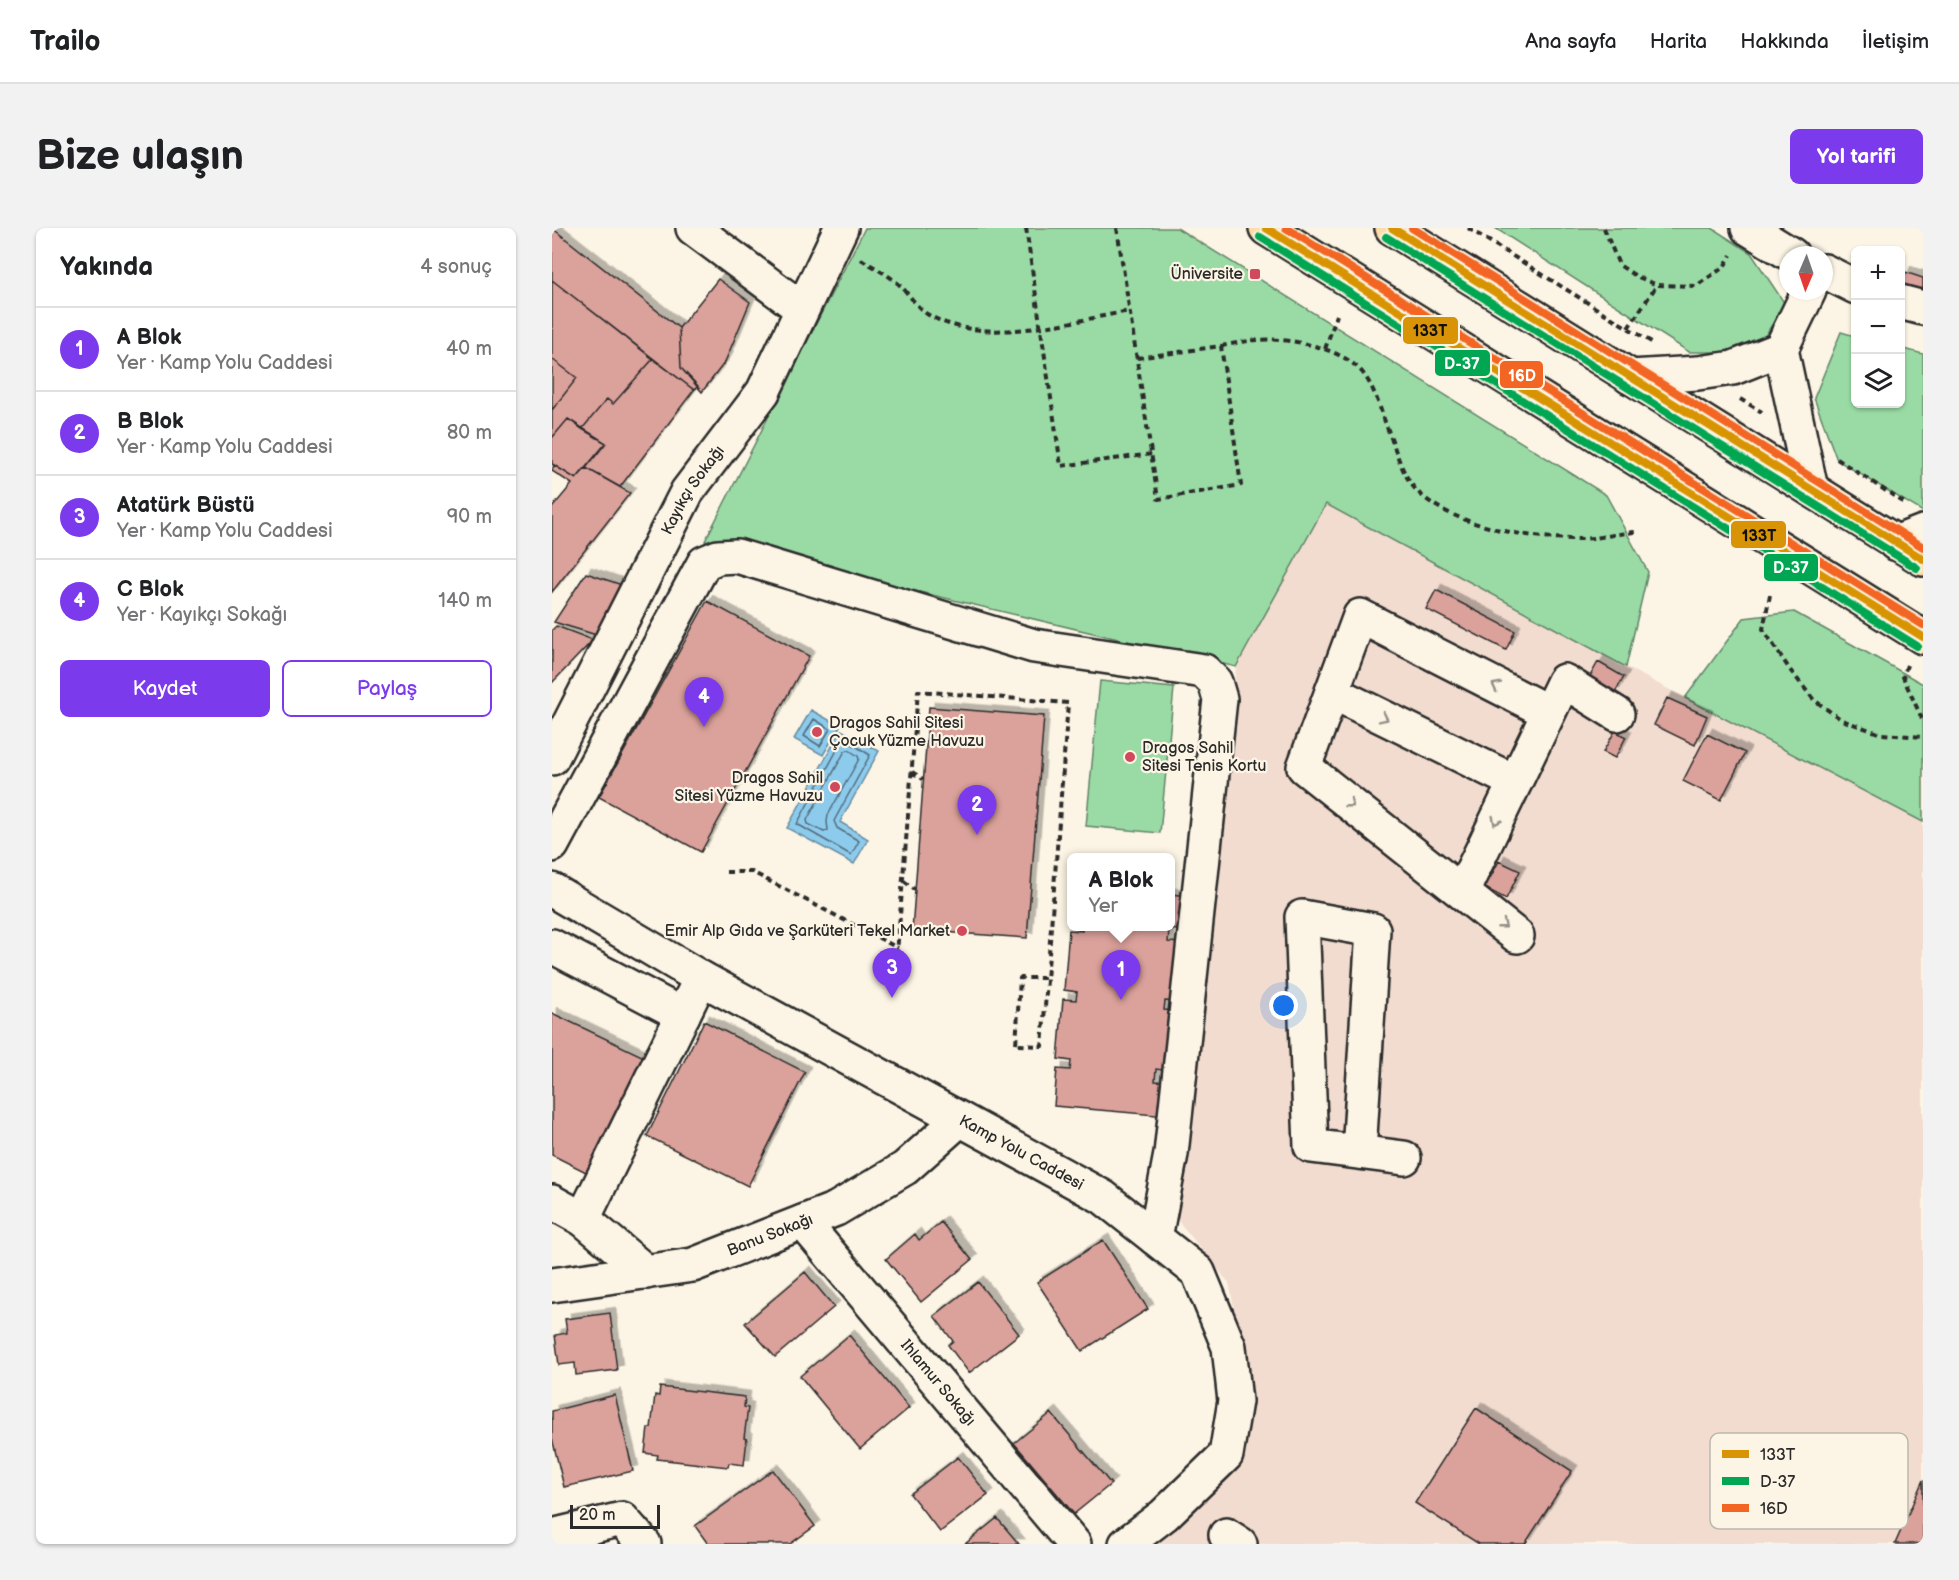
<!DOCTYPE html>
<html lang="tr">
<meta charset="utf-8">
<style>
body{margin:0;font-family:"Balsamiq Sans",sans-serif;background:#f2f2f2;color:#202124}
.controls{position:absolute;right:18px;top:18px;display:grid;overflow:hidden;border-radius:9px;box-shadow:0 2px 4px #0004}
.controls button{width:54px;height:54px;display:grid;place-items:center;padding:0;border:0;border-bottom:2px solid #e0e0e0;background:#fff;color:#202124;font:30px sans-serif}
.compass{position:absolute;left:1227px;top:18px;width:54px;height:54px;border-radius:50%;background:#fff;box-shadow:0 2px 4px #0004;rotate:182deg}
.scale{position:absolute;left:18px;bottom:15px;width:90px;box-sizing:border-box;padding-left:6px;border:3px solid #2b2b2b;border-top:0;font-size:16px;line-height:21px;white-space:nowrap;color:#2b2b2b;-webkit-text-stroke:4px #fcf5e5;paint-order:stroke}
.you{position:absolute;left:732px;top:778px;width:21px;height:21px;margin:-15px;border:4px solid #fff;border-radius:50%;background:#1a73e8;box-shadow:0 0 0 9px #1a73e833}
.badge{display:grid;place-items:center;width:39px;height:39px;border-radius:50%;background:#7c3aed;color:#fff;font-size:20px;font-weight:700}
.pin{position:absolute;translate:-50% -50px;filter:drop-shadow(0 2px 3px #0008)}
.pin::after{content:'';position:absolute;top:32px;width:21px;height:18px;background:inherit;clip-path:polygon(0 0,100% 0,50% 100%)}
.popup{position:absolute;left:515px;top:625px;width:108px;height:78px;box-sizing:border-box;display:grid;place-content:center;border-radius:9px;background:#fff;filter:drop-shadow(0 2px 4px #0005);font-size:20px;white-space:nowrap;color:#757577}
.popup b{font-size:22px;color:#202124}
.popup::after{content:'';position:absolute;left:50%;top:100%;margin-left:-12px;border:12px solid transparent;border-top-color:#fff}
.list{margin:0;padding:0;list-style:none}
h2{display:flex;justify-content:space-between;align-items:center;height:78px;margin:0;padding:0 24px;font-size:26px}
h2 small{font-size:20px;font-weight:400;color:#757577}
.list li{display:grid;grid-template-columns:39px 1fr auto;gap:18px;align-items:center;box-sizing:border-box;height:84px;padding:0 24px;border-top:2px solid #e0e0e0}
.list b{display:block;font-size:22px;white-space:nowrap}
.list p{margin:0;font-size:20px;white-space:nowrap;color:#757577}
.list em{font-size:20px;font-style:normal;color:#757577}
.actions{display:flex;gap:12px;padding:18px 24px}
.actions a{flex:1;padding:14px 0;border:2px solid #7c3aed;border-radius:9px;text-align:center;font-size:21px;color:#7c3aed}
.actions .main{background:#7c3aed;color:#fff}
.icon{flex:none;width:33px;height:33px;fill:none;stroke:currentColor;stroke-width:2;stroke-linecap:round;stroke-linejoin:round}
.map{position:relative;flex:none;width:1371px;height:1316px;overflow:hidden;border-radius:9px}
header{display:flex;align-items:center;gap:36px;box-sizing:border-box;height:84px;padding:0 30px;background:#fff;border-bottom:2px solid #e0e0e0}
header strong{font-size:28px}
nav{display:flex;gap:33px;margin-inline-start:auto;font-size:21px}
.intro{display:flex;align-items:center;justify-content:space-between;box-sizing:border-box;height:144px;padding:0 36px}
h1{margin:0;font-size:42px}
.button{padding:15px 27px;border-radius:9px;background:#7c3aed;color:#fff;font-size:21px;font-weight:700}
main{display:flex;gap:36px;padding:0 36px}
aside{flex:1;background:#fff;border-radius:9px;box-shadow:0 2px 4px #0004}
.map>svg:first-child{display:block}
</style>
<header>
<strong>Trailo</strong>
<nav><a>Ana sayfa</a><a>Harita</a><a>Hakkında</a><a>İletişim</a></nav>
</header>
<div class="intro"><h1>Bize ulaşın</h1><a class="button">Yol tarifi</a></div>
<main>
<aside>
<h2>Yakında<small>4 sonuç</small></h2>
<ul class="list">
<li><span class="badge">1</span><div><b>A Blok</b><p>Yer · Kamp Yolu Caddesi</p></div><em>40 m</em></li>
<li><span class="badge">2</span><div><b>B Blok</b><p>Yer · Kamp Yolu Caddesi</p></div><em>80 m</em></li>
<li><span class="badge">3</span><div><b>Atatürk Büstü</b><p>Yer · Kamp Yolu Caddesi</p></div><em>90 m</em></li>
<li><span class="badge">4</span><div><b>C Blok</b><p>Yer · Kayıkçı Sokağı</p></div><em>140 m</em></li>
</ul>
<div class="actions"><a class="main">Kaydet</a><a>Paylaş</a></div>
</aside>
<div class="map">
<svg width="1371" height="1316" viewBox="0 0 1371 1316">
<defs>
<filter id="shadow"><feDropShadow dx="5.5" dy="-5.5" stdDeviation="0" flood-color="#0004"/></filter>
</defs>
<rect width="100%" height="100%" fill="#fcf5e5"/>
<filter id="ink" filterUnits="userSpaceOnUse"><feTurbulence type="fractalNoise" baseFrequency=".0167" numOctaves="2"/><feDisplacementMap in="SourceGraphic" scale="12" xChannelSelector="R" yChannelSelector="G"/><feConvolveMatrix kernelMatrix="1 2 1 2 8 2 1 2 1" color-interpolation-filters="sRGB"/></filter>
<g filter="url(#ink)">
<!-- built -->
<path fill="#f2dccf" d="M774 276 1074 439 1371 594V1316H586L683 1233 701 1174 677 1055 623 989 684 439Z"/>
<!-- green -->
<path fill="#9adba5" stroke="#628368" stroke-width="1.5" d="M313 0H625L1054 267 1096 344 1074 439 774 276 684 439 153 313Z
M943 0H1160L1199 25 1233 76 1203 124H1137Z
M1289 104 1303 108 1304 176H1348L1349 120 1371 126V284L1285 232 1262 170Z
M1242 384 1371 456V594L1133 470 1192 390Z
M548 453 622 460 608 605 534 598Z"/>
<!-- water -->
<path fill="#8dcbed" stroke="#668b9f" stroke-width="1.5" d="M259 482 288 498 271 527 242 511Z
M289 502 327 523 288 594 316 611 302 636 235 600Z"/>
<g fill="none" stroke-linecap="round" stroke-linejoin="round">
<!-- shore -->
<path stroke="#526b79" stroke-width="1.5" d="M262 491 278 501 268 518 252 508Z
M294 512 318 527 282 593 285 600 307 613 299 627 245 596 290 513Z
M297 522 306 528 307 531 276 587 275 594 276 602 272 604 256 596 255 592 293 523Z"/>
</g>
<!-- building -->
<path fill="#dba19b" stroke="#2b2b2b" stroke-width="1.5" filter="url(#shadow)" d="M0 0 127 100 129 140 146 158 142 162 0 52Z
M1353 44 1371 50V74L1348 67V58Z
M166 51 198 74 173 134 150 164 129 140 127 100Z
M0 52 101 131 61 176 55 171 30 201 16 191 0 210V182L25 150 0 131Z
M0 131 25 150 0 182Z
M101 131 142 162 68 259 34 240 54 215 30 201 55 171 61 176Z
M16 191 54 215 24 251 0 236V210Z
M2 237 24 251 34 240 78 265 0 364V280L20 256 0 243Z
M34 345 73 358 48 408 2 394Z
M884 362 963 403 954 422 874 381Z
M155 373 257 428 149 624 47 569Z
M4 398 41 412 0 455V402Z
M1046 434 1072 449 1062 466 1036 452Z
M1115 470 1155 488 1143 517 1102 497Z
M377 479 492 488 475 710 360 702Z
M1063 503 1074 509 1063 530 1051 524Z
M1155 506 1193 525 1169 572 1131 553Z
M947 633 968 643 954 671 933 660Z
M618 666 637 668 633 703 617 701 616 714 632 715 627 774 613 773 612 782 625 783 619 843 604 841 603 853 618 854 615 888 502 878 505 841 518 842 519 833 506 831 511 771 524 772 525 764 512 762 517 702 530 703V698H618Z
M0 785 92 829 36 945 0 927Z
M152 793 253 844 196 958 95 908Z
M389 994 420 1032 369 1074 334 1031 363 1006 367 1012Z
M551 1012 596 1081 530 1123 485 1054Z
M253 1044 282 1079 223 1129 193 1095Z
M426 1054 467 1106 417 1145 396 1117 401 1113 382 1088Z
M58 1085 65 1142 24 1147 23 1135 7 1137 3 1107 15 1105 13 1091Z
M297 1107 357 1180 308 1221 248 1148Z
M108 1159 193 1169 192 1179 196 1180 192 1210 195 1211 192 1237 177 1235 176 1239 105 1231 106 1227 93 1225 96 1200H99L103 1167 107 1168Z
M63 1167 81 1243 12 1259 0 1210V1183Z
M924 1180 1020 1243 973 1316H927L863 1275Z
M499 1185 559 1256 522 1286 462 1215Z
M406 1229 436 1267 388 1304 358 1266Z
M221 1242 263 1298 238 1316H156L143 1298Z
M1371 1252V1316H1343Z
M445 1290 467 1316H413Z"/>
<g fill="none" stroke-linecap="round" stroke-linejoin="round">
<defs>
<g id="minor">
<path d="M141 0 250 81"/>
<path d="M1196 0 1240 27"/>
<path d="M1272 43 1304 59"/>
<path d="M1348 74 1371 80"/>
<path d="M1229 121 1257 63"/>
<path d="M1078 149 1146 145 1181 140 1229 121 1259 261"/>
<path d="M1343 315 1371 304"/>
<path d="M780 464 963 554"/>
<path id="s1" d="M0 530 135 264 211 164 289 0"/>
<path d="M0 617 152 335 166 329 185 328 482 418 652 443 663 454 668 471 619 926 603 1010"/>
<path id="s2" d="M0 662 149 750 551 969 646 1044 677 1119 683 1173 674 1227 612 1287 574 1316"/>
<path d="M910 664 1012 453 1065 486"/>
<path d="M965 708 752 539 808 388 996 484"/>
<path d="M0 718 131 787"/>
<path d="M807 924 821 702 750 689 759 918 852 930"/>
<path d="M0 974 31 991 94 1044"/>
<path d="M31 991 149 750"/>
<path id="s3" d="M251 994 522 1316"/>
<path id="s4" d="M0 1057 141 1037 284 981 353 940 408 891"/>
<path d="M674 1307 688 1316"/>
<path d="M0 1308 70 1291 92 1316"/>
</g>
<path id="highway" d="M714 0 1371 409
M840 0 1371 331"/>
</defs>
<!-- minor casing -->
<use href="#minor" stroke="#2b2b2b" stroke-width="38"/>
<!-- highway casing -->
<use href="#highway" stroke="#2b2b2b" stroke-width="38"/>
<!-- path -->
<path stroke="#2b2b2b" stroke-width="4" stroke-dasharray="6 4.5" stroke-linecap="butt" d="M474 0 509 238 600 226
M565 0 606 271 689 257 669 118 585 130
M916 0 1076 100 1101 115
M1052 0 1067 37 1084 48 1105 57 1144 58 1172 39 1179 27
M309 31C320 38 333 45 343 53 355 62 363 78 375 86 431 120 518 93 578 83
M1076 100 1105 57
M669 118C680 116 693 113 705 112 737 109 794 120 813 148 825 165 830 188 838 207 845 226 851 249 866 264 899 297 974 310 1020 311 1040 312 1062 306 1083 304
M773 121 785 87
M1188 171 1210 184
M1285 231 1354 276
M1218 367 1211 401 1238 442 1262 472 1290 492 1329 506 1371 509
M1355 437 1351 449 1371 493
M360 544 371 551
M174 644H200L346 720
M352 653 363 662
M354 742 344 737 366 463 516 475 490 818 464 817 468 750H494"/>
<!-- minor -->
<use href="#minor" stroke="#fcf5e5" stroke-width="33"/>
<!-- highway -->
<use href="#highway" stroke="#fddcac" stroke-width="33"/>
<defs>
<path id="bus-1" d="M714 0 1371 409
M840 0 1371 331"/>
<path id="bus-2" d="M708 9 1365 418
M834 9 1365 340"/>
<path id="bus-3" d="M734 0 1371 397
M860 0 1371 319"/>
</defs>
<!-- bus-1 casing -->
<use href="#bus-1" stroke="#fcf5e5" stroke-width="12"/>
<!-- bus-2 casing -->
<use href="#bus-2" stroke="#fcf5e5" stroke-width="12"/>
<!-- bus-3 casing -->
<use href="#bus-3" stroke="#fcf5e5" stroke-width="12"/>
<!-- bus-1 -->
<use href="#bus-1" stroke="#d89406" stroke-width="8"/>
<!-- bus-2 -->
<use href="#bus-2" stroke="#00a651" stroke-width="8"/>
<!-- bus-3 -->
<use href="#bus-3" stroke="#f26522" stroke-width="8"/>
</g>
<!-- one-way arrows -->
<defs><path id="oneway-chevron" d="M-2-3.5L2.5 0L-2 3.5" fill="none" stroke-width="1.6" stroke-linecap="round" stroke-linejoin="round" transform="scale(1.5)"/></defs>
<g stroke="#949088">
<use href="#oneway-chevron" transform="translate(944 458) rotate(-153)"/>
<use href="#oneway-chevron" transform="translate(832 490) rotate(26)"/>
<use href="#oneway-chevron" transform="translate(798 576) rotate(38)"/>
<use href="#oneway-chevron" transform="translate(944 593) rotate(116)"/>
<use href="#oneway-chevron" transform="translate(951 697) rotate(38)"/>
</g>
</g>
<!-- markers -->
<g fill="#d1495b" stroke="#fcf5e5" stroke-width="2">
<rect x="697" y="40" width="12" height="12" rx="3"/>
<circle cx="265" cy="504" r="6"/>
<circle cx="578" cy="529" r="6"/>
<circle cx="283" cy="559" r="6"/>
<circle cx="410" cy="703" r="6"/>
</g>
<g text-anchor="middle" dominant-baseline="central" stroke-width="4.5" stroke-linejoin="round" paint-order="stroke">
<!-- poi labels -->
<g font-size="16" fill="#2b2b2b" stroke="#fcf5e5" text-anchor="end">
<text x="691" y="46">Üniversite</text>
<text x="277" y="495" text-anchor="start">Dragos Sahil Sitesi<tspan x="277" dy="18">Çocuk Yüzme Havuzu</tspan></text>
<text x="590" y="520" text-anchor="start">Dragos Sahil<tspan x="590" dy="18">Sitesi Tenis Kortu</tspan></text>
<text x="271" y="550">Dragos Sahil<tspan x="271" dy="18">Sitesi Yüzme Havuzu</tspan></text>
<text x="398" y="703">Emir Alp Gıda ve Şarküteri Tekel Market</text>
</g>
<!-- street labels -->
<g font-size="16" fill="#2b2b2b" stroke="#fcf5e5">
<text stroke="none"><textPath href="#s1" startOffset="303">Kayıkçı Sokağı</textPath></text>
<text stroke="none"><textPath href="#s2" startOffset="538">Kamp Yolu Caddesi</textPath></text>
<text stroke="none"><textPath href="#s4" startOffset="225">Banu Sokağı</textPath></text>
<text stroke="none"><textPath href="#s3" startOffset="210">Ihlamur Sokağı</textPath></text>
</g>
</g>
<!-- legend -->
<rect x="1158" y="1205" width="198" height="96" rx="9" fill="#fcf5e5" stroke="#bdb8ad" stroke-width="1.5"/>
<rect x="1170" y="1222" width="27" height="8" fill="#d89406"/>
<rect x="1170" y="1249" width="27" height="8" fill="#00a651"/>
<rect x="1170" y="1276" width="27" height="8" fill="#f26522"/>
<g font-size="16" fill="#2b2b2b">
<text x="1208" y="1232">133T</text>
<text x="1208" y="1259">D-37</text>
<text x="1208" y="1286">16D</text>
</g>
<g stroke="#fcf5e5" stroke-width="2">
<rect x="850" y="88" width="57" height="29" rx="6" fill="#d89406"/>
<rect x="882" y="121" width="57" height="28" rx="6" fill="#00a651"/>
<rect x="947" y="132" width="45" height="29" rx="6" fill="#f26522"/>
<rect x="1178" y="292" width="57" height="29" rx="6" fill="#d89406"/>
<rect x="1211" y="325" width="56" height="29" rx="6" fill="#00a651"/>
</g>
<g font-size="16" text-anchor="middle" font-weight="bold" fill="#fff">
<text x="910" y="141">D-37</text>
<text x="970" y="153">16D</text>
<text x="1239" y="345">D-37</text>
</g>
<g font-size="16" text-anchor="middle" font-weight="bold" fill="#111">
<text x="878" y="108">133T</text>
<text x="1207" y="313">133T</text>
</g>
</svg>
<div class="controls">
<button>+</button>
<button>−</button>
<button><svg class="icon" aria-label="layers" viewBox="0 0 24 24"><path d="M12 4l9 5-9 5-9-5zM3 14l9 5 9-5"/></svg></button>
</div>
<svg class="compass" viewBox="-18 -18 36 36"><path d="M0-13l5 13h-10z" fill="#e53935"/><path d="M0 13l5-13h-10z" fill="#757577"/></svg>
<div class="scale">20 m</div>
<div class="you"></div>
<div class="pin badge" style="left:569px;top:772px">1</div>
<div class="popup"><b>A Blok</b>Yer</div>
<div class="pin badge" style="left:425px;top:607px">2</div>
<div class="pin badge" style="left:340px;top:770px">3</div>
<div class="pin badge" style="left:152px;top:499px">4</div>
</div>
</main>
